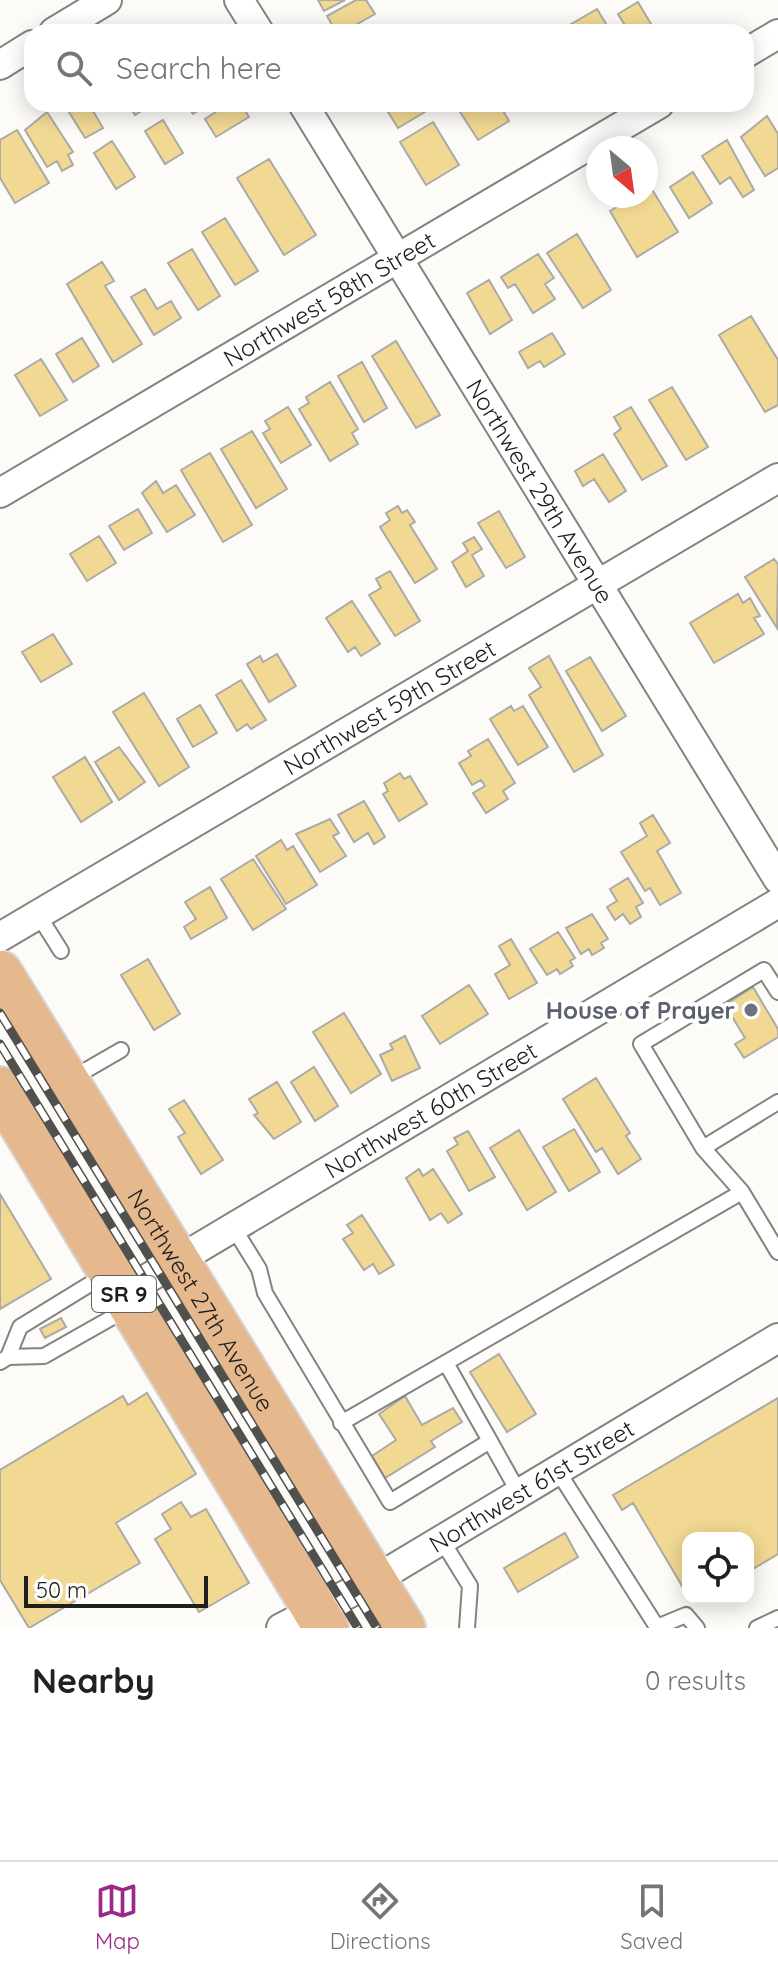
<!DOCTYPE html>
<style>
body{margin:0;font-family:Quicksand,sans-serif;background:#f2f2f2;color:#202124}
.controls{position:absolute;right:24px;bottom:24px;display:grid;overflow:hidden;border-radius:16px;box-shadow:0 4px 20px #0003}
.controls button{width:72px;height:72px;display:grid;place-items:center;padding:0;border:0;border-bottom:2px solid #e0e0e0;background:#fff;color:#202124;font:40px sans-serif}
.compass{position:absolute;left:586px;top:136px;width:72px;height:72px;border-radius:50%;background:#fff;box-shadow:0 4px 20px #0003;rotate:151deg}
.scale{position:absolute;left:24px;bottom:20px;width:184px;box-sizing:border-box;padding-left:8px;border:4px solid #1e1e1c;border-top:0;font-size:22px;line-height:28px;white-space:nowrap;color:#1e1e1c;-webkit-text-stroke:6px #fff;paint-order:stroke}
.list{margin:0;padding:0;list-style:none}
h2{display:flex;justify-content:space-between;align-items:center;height:104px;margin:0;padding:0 32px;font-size:34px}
h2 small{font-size:26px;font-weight:400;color:#757577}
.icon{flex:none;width:44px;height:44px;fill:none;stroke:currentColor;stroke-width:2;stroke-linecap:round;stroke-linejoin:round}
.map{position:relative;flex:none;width:778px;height:1628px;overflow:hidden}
.search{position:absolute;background:#fff;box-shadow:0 4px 20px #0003;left:24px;right:24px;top:24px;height:88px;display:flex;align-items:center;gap:20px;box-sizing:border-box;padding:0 28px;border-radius:24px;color:#757577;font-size:30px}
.sheet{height:232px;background:#fff}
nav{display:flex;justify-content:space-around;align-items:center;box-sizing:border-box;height:112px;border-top:2px solid #e0e0e0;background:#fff;font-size:22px;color:#757577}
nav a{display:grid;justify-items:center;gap:4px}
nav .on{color:#9a2987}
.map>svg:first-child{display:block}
</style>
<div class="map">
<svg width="778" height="1628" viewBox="0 0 778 1628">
<rect width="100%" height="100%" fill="#fdfbf7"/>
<!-- building -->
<path fill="#f2d993" stroke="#abaaa6" stroke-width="2" d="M318 0H345L324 11Z
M356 0H366L375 14 343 32H336L327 16Z
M638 2 648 19 656 32H629L618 14Z
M597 9 611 32H569L566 27Z
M64 104H89L103 128 85 138Z
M128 104H152L135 115Z
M186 104H208L193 114Z
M228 104H241L249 117 216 137 205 119Z
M383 104H438L398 128Z
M455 104H499L509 121 478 140Z
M47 112 73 152 68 155 73 165 62 171 57 161 47 167 25 130Z
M767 116 778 134V168L765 176 741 137Z
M163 120 183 153 165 164 145 131Z
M433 122 459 165 426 185 400 142Z
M17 130 49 183 15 203 0 178V140Z
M727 140 754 190 743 197 730 177 720 184 702 156Z
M112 141 135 177 116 189 94 153Z
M269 159 316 235 284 255 237 178Z
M693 172 712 203 689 218 670 187Z
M650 186 678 232 637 257 610 211 635 196H646V189Z
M225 218 258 271 235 285 202 232Z
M577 234 611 290 583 308 547 253Z
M192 249 220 296 198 310 168 263Z
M538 254 554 278 545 284 555 299 533 313 515 284 508 288 501 277Z
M102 262 114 281 105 286 142 344 113 362 67 284Z
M489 280 512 320 490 334 467 293Z
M145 289 157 309 171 301 181 318 154 335 131 297Z
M751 316 778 360V405L765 412 719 335Z
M552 333 565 354 544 367 540 361 528 368 519 352Z
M82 338 99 366 73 382 56 354Z
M396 341 440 415 416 428 372 356Z
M41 359 67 400 40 416 15 375Z
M362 362 387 408 364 422 338 376Z
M330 382 358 429 352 433 358 444 330 461 299 409 309 403 306 397Z
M672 387 708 447 686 460 649 400Z
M288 407 311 445 281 463 263 433 270 429 265 421Z
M631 407 667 466 642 480 614 434 621 429 614 417Z
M252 431 287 489 256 508 221 449Z
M210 453 252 525 223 542 181 470Z
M603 454 626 491 609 502 594 479 583 486 575 471Z
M156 481 163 493 176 485 195 515 167 532 142 493Z
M398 506 402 513 407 510 415 522 410 525 437 569 415 583 380 527 390 520 386 513Z
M138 509 152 533 124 550 109 526Z
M499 511 525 557 506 568 478 523Z
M99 536 116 563 87 581 70 554Z
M474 537 482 549 472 555 484 576 466 587 452 562 468 551 463 543Z
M774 559 778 564 777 628 745 577Z
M390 571 420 621 395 636 369 595 381 588 376 579Z
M738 594 743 603 750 598 760 616 754 618 764 634 714 663 690 623Z
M352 601 380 644 361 656 355 647 348 652 326 618Z
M53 634 72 664 41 682 22 652Z
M277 654 296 686 269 702 247 664 260 656 263 662Z
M549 656 603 755 574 772 529 695 541 687 529 668Z
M590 657 626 716 602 731 566 671Z
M241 680 266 720 251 729 247 724 237 731 216 695Z
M144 693 189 767 159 786 113 712Z
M200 705 217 733 193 747 177 719Z
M511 706 514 711 523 706 548 747 518 765 490 719Z
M488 739 515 783 503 791 508 799 486 813 473 793 485 786 481 780 472 785 459 763 471 756 468 751Z
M119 747 145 782 119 800 95 762Z
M85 757 112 802 81 822 53 777Z
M400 773 404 779 410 776 427 804 399 821 383 794 388 791 384 783Z
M364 801 385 837 374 844 368 833 354 842 338 815Z
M653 815 670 843 657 851 681 893 660 905 650 888 645 891 621 852 647 836 640 823Z
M330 819 339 833 333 836 346 856 320 872 296 834Z
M281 840 287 850 293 846 317 885 286 904 256 856Z
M253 859 286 909 253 930 221 879Z
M628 878 643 903 636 907 641 917 630 924 623 914 615 920 607 907 617 901 610 889Z
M210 887 227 918 191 939 184 927 196 919 185 902Z
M592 914 608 939 601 943 604 948 592 955 589 949 581 954 566 928Z
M558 932 575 958 570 961 573 966 560 974 557 969 547 975 530 949Z
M511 939 537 983 509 999 495 974 510 965 499 946Z
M148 959 180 1014 154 1030 121 975Z
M469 985 488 1014 440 1044 422 1016Z
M753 987 778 1029V1037L744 1058 735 1044 745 1038 725 1005Z
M344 1013 381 1074 351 1093 313 1032Z
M405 1036 420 1068 392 1081 380 1055 393 1049 390 1044Z
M314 1067 338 1106 315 1121 291 1082Z
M596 1078 630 1133 626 1136 641 1159 618 1174 602 1148 596 1152 563 1099Z
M277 1082 301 1122 274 1139 254 1115 258 1113 249 1099Z
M184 1100 223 1160 201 1174 178 1137 185 1133 169 1109Z
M574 1129 600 1172 569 1191 543 1147Z
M519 1130 556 1192 527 1210 490 1148Z
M468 1131 495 1177 469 1191 447 1151 458 1144 454 1138Z
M419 1169 423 1176 433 1169 462 1214 448 1223 441 1213 430 1220 406 1178Z
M0 1194 51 1279 0 1309Z
M362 1215 394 1265 379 1274 373 1264 364 1270 343 1239 353 1233 347 1225Z
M61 1318 66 1327 45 1338 40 1329Z
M499 1354 536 1414 507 1432 470 1372Z
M147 1393 196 1474 116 1523 140 1563 29 1628 0 1580V1470L123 1396 128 1405Z
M405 1396 422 1425 453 1408 462 1422 431 1441 435 1447 385 1478 372 1456 396 1440 379 1414Z
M778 1398V1554L748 1572V1538H688V1596L633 1503 622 1510 613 1495Z
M181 1502 191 1517 206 1509 249 1583 199 1612 155 1539 171 1529 162 1514Z
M565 1533 578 1557 518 1592 504 1568Z"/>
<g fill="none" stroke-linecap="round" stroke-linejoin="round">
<defs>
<path id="lane" d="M39 916 61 951
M69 1080 121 1050
M703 1148 778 1102
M742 1192 703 1148 641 1044 764 970 778 992
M233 1227 259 1269 265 1293 390 1502 490 1441 519 1493
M8 1357 20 1327 108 1273
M0 1362 8 1357 44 1356 127 1309
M446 1363 490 1441
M341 1423 742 1192 778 1252
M557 1470 657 1627 686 1615 697 1628
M441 1539 470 1586 467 1628
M757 1628 778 1618"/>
<g id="street">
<path d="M239 0 259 32"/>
<path d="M54 32 107 0"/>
<path d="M746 53 778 34"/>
<path d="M0 65 32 45"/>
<path id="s1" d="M303 104 778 879"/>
<path id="s2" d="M0 493 659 104"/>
<path id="s3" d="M0 937 778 478"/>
<path id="s4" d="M123 1293 778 903"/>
<path id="s5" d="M281 1628 373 1581 778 1338"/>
</g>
<g id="primary">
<path id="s6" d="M0 973 403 1628"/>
<path d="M0 1089 326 1628"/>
</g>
</defs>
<!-- lane casing -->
<use href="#lane" stroke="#84837f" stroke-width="18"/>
<!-- street casing -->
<use href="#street" stroke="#84837f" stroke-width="32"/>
<!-- primary casing -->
<use href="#primary" stroke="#d6d6d6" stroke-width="48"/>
<!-- lane -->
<use href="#lane" stroke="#fff" stroke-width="14"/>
<!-- street -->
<use href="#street" stroke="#fff" stroke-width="28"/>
<!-- primary -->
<use href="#primary" stroke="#e6b88e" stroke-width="44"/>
<defs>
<path id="rail" d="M0 1013 377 1628
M0 1044 358 1628"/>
</defs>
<!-- rail casing -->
<use href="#rail" stroke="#50504d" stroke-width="9"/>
<!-- rail -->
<use href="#rail" stroke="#fff" stroke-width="6" stroke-dasharray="18" stroke-linecap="butt"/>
</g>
<!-- markers -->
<circle fill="#6b7280" stroke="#fff" stroke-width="3" cx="751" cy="1010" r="8"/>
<g text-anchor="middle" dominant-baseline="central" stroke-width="8" stroke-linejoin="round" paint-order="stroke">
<!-- shield labels -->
<rect fill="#fff" stroke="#626260" stroke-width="2" x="92" y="1276" width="64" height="36" rx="6"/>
<g font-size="22" font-weight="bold" fill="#1e1e1c">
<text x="124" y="1294">SR 9</text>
</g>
<!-- street labels -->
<g font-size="24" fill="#1e1e1c" stroke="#fff">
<text stroke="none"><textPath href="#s2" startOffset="382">Northwest 58th Street</textPath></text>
<text stroke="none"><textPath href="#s1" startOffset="454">Northwest 29th Avenue</textPath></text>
<text stroke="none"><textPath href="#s3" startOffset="452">Northwest 59th Street</textPath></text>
<text stroke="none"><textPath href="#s4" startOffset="358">Northwest 60th Street</textPath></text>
<text stroke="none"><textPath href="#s6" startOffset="384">Northwest 27th Avenue</textPath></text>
<text stroke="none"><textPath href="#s5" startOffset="288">Northwest 61st Street</textPath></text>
</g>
<!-- worship labels -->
<g font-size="24" font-weight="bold" fill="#5b616d" stroke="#fff" text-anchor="end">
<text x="735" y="1010">House of Prayer</text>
</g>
</g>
</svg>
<div class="controls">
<button><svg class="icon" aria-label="locate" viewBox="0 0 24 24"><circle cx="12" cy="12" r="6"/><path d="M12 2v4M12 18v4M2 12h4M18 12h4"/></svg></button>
</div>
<svg class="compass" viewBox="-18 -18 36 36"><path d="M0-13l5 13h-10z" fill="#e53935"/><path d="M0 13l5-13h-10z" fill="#757577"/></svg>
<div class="scale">50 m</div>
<div class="search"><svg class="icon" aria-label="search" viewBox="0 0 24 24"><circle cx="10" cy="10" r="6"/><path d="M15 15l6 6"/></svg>Search here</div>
</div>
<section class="sheet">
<h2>Nearby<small>0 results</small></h2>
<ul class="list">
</ul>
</section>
<nav>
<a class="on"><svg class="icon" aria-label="map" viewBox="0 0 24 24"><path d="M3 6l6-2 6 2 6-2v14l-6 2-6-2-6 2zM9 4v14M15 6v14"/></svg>Map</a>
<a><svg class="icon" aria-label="directions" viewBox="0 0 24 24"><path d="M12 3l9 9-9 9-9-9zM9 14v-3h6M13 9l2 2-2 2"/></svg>Directions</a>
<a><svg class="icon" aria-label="saved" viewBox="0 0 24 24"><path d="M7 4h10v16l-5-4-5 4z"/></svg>Saved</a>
</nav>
